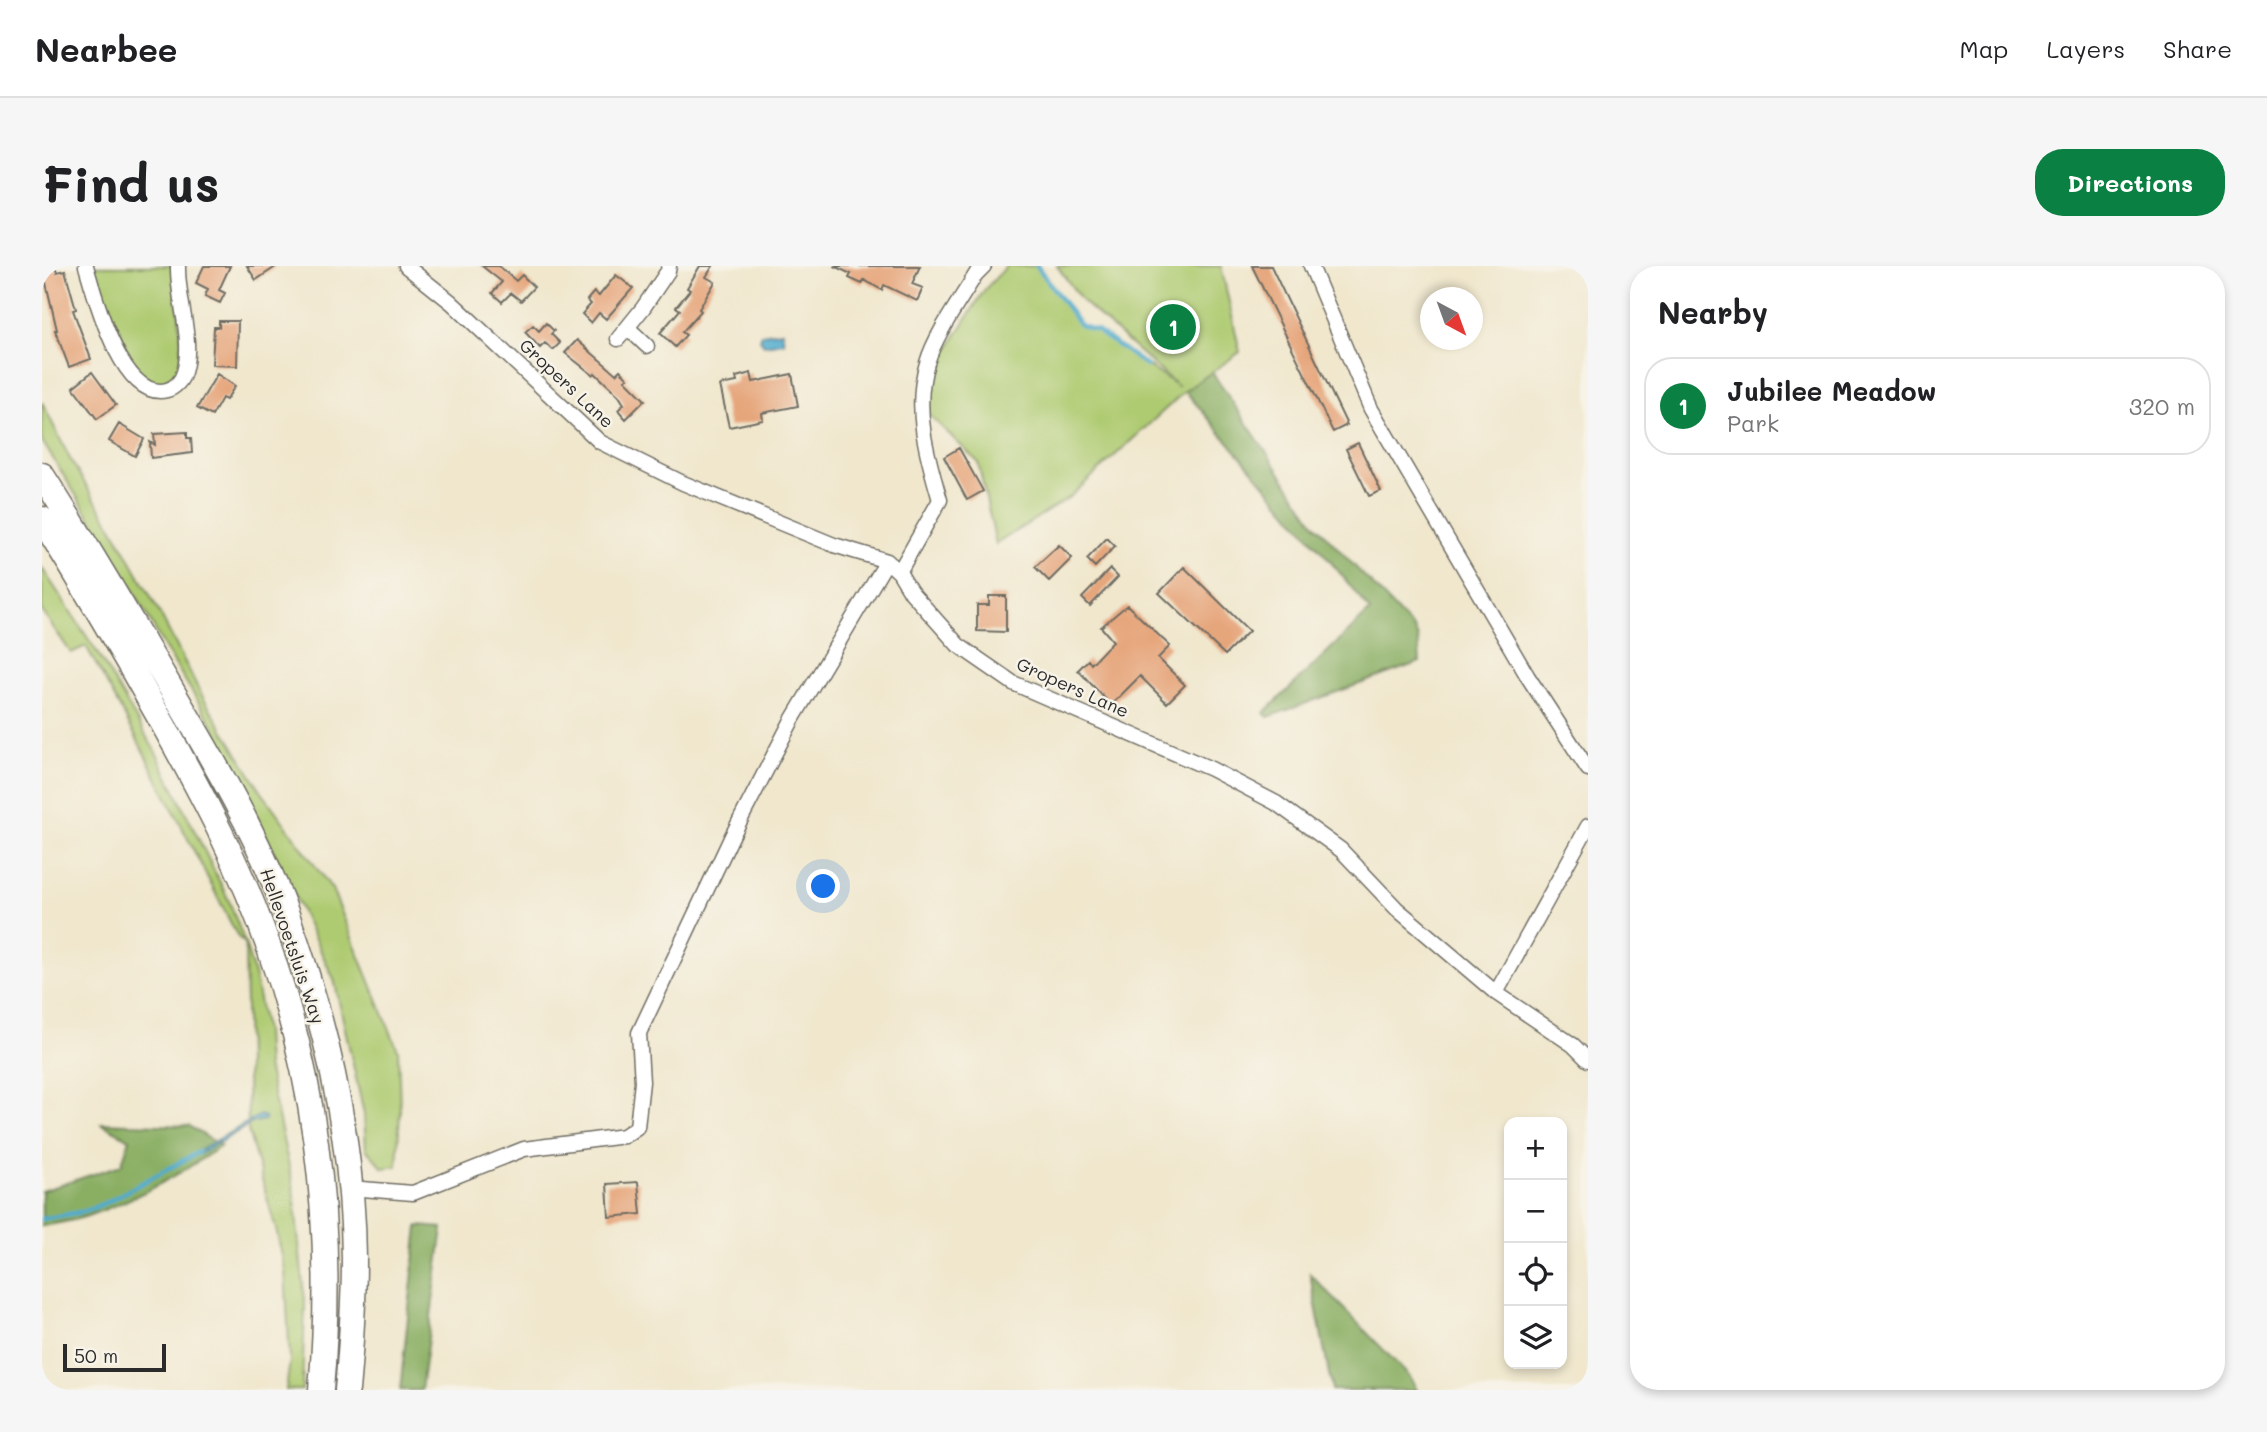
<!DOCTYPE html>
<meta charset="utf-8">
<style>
body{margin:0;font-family:Mali,sans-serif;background:#f6f6f6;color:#202124}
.controls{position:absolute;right:21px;bottom:21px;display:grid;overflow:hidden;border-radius:14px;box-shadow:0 4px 10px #0003}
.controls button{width:63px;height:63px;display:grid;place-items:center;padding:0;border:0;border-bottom:2px solid #e0e0e0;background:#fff;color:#202124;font:35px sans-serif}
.compass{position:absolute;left:1378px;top:21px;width:63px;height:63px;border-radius:50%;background:#fff;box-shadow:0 4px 10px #0003;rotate:139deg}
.scale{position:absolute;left:21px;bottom:18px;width:103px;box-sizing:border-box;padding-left:7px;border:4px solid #2b2b2b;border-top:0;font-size:19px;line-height:24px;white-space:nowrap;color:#2b2b2b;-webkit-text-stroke:5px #f7f3e8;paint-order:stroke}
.you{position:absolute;left:782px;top:621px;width:24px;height:24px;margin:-18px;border:5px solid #fff;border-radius:50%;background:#1a73e8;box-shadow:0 0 0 10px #1a73e833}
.badge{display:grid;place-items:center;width:46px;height:46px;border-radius:50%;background:#0b8043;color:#fff;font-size:23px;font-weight:700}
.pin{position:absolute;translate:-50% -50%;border:4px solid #fff;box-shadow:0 2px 7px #0006}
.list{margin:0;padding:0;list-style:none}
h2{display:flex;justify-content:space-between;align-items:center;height:91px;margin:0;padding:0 28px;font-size:30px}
h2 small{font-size:23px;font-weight:400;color:#757577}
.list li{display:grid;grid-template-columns:46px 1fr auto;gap:21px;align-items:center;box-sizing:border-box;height:98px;margin:0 14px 14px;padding:0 14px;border:2px solid #e0e0e0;border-radius:28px}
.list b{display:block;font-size:26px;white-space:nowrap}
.list p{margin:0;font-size:23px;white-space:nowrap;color:#757577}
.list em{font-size:23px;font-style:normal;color:#757577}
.icon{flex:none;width:38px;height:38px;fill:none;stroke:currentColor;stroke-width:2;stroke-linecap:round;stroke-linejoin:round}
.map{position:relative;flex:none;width:1546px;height:1124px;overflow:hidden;border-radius:28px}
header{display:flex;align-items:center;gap:42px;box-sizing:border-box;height:98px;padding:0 35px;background:#fff;border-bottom:2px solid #e0e0e0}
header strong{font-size:33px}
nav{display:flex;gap:38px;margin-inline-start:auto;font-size:24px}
.intro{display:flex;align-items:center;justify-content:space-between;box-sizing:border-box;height:168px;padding:0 42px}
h1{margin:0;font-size:49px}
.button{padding:18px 32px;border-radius:28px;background:#0b8043;color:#fff;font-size:24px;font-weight:700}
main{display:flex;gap:42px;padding:0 42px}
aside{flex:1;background:#fff;border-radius:28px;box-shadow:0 4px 10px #0003}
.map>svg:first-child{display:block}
</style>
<header>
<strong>Nearbee</strong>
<nav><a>Map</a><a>Layers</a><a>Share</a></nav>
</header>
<div class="intro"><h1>Find us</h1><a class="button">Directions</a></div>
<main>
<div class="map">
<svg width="1546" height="1124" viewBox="0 0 1546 1124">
<rect width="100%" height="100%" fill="#f7f3e8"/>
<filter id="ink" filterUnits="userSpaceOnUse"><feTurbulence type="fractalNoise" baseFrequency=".0143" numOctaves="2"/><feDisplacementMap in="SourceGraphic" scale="14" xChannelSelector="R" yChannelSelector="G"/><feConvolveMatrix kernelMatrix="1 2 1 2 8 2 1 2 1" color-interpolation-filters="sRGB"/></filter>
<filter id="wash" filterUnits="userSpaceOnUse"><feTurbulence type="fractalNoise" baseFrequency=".00686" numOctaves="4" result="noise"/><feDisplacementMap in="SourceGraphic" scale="28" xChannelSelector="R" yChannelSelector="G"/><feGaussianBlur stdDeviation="1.57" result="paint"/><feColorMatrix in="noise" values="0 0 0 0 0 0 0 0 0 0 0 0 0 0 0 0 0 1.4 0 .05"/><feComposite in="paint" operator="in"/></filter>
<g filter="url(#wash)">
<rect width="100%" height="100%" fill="#f0e7cd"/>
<!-- green -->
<path fill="#aecb71" stroke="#6c7b4e" stroke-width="2" d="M51 0H130C133 24 147 96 133 114 131 116 127 118 124 120 78 112 64 38 51 0Z
M965 0H995L1038 59 1055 65 1137 121 1041 36 1015 0H1179L1198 86 1143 125 1029 230 954 278 936 196 883 145 894 102 943 23Z
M0 136 29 195 70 261 114 340 159 428 219 525 290 623 356 784 358 845 355 900 341 902 324 883 322 848 292 713 172 461 123 382 75 294 0 175Z
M0 302 53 383 116 490 187 635 203 677 213 712 223 765 225 800 251 919 263 1038 260 1124H244L248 1095 243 1004 235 967 206 864 203 677 196 671 94 471 44 380 29 387 0 345Z"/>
<!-- forest -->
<path fill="#8aaf63" stroke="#5a6d47" stroke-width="2" d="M1170 106 1273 258 1372 363 1376 371 1378 396 1226 451 1222 447 1328 345 1293 301 1143 125Z
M58 857 147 860 179 880C139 908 95 933 48 949 33 955 16 957 0 960V925L79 899 88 873Z
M376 960 401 962 379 1124H358Z
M1268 1008 1368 1111 1375 1124H1290Z"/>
<!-- water -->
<path fill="#50abce" stroke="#3e6b7c" stroke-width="2" d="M740 65 742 76 722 79 718 74 720 68Z
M218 849 223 851V854L212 856 158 888 156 885Z"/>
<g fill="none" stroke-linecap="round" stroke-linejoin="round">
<!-- stream -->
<path stroke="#50abce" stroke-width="4.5" d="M995 0 1038 59 1055 65 1105 100
M0 953 44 945 65 936 157 886"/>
</g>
<g id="blocks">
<!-- building -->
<path fill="#e6a67c" d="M0 0H13L15 6 23 4 34 43 31 44 49 93 27 101 13 64H15Z
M162 0H188L177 24 183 27 178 37 163 30 166 23 154 17Z
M205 0H235L214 14Z
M440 0H457L474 15 480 9 492 21 479 35 469 27 460 36 450 27 460 16Z
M658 0H671L664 11 673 16 657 43 659 45 640 66 644 69 633 81 618 67 638 44 634 41 648 24 645 22Z
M792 0H878L870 18 881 22 875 35 842 19 840 24 822 14 820 18 807 12 809 8Z
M1210 0H1229L1305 159 1291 166Z
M574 9 591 22 564 53 557 47 549 57 540 48 549 38 545 34 552 26 557 30Z
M177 55H196L195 100 170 99 172 61H177Z
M504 57 512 65 509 68 518 77 511 84 503 77 498 82 483 66 491 59 497 65Z
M535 74 574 108 578 104 586 112 583 114 603 134 584 153 576 144 582 138 577 130 553 107 551 109 523 87Z
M50 106 74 139 55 153 31 121Z
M709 107 711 116 750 108 756 140 720 147 721 154 687 161 678 119 695 116 694 111Z
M175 108 193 120 184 134 180 132 170 150 155 142Z
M77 158 102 173 93 190 67 175Z
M145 166V172H149L150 187 109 192 108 176 113 179 112 168Z
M1316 177 1339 225 1327 230 1304 183Z
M917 182 941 225 925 234 902 191Z
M1065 272 1073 280 1053 301 1045 293Z
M1017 279 1030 292 1007 315 993 301Z
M1142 301 1207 365 1183 389 1117 327Z
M1068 303 1076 311 1048 340 1040 332Z
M947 330H964V366L935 365V339H947Z
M1085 339 1128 380 1116 392 1143 419 1125 437 1098 410 1069 439 1036 404 1046 394 1049 398 1071 375 1059 361Z
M596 916 599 948 567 951 565 918Z"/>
</g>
</g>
<g filter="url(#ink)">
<use href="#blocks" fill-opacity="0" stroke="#706d64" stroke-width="2"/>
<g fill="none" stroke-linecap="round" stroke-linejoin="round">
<defs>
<path id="minor" d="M44 0C53 31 80 136 125 124 133 122 140 114 142 106 152 73 135 34 136 0
M364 0 409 36 558 176 641 217 792 279 845 295 857 306 869 326 916 379 971 417 1169 503 1234 537 1299 584 1355 643 1454 727 1531 779 1546 794
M1269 0 1329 143 1486 411 1546 503
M586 62 605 80
M576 73 601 42 626 5 627 0
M857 306 898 234C885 190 871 142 885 97 893 69 919 33 934 8L942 0
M1454 727 1546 560
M307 922 371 927 482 883 582 870 595 861 600 816 597 767 690 570 750 454 845 295"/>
<path id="trunk" d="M0 209C46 280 88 353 131 426 173 497 215 568 244 646 284 756 311 875 312 992 312 1036 309 1080 305 1124
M0 253C42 320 82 388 121 458 161 530 200 603 227 682 277 824 292 974 279 1124"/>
</defs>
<!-- minor casing -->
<use href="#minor" stroke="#706d64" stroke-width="17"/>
<!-- trunk casing -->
<use href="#trunk" stroke="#706d64" stroke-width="27"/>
<!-- minor -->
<use href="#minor" stroke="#fff" stroke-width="14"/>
<!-- trunk -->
<use href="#trunk" stroke="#fff" stroke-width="24"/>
</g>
</g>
<g text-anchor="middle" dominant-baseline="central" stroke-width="5" stroke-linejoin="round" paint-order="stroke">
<!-- street labels -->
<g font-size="18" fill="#2b2b2b" stroke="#f7f3e8">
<text transform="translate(525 117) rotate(43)">Gropers Lane</text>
<text transform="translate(1031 421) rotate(24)">Gropers Lane</text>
<text transform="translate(251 680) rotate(71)">Hellevoetsluis Way</text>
</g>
</g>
</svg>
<div class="controls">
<button>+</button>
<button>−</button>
<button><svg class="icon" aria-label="locate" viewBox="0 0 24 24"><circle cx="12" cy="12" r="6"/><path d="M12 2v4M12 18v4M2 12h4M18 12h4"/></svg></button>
<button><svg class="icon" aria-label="layers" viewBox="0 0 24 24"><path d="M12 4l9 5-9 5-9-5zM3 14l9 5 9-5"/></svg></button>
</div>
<svg class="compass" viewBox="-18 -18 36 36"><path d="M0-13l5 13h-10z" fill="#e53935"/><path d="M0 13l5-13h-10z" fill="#757577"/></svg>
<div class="scale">50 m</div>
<div class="you"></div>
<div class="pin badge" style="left:1131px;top:61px">1</div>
</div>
<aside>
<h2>Nearby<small></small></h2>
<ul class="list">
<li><span class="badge">1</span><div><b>Jubilee Meadow</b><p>Park</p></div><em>320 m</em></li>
</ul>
</aside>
</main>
